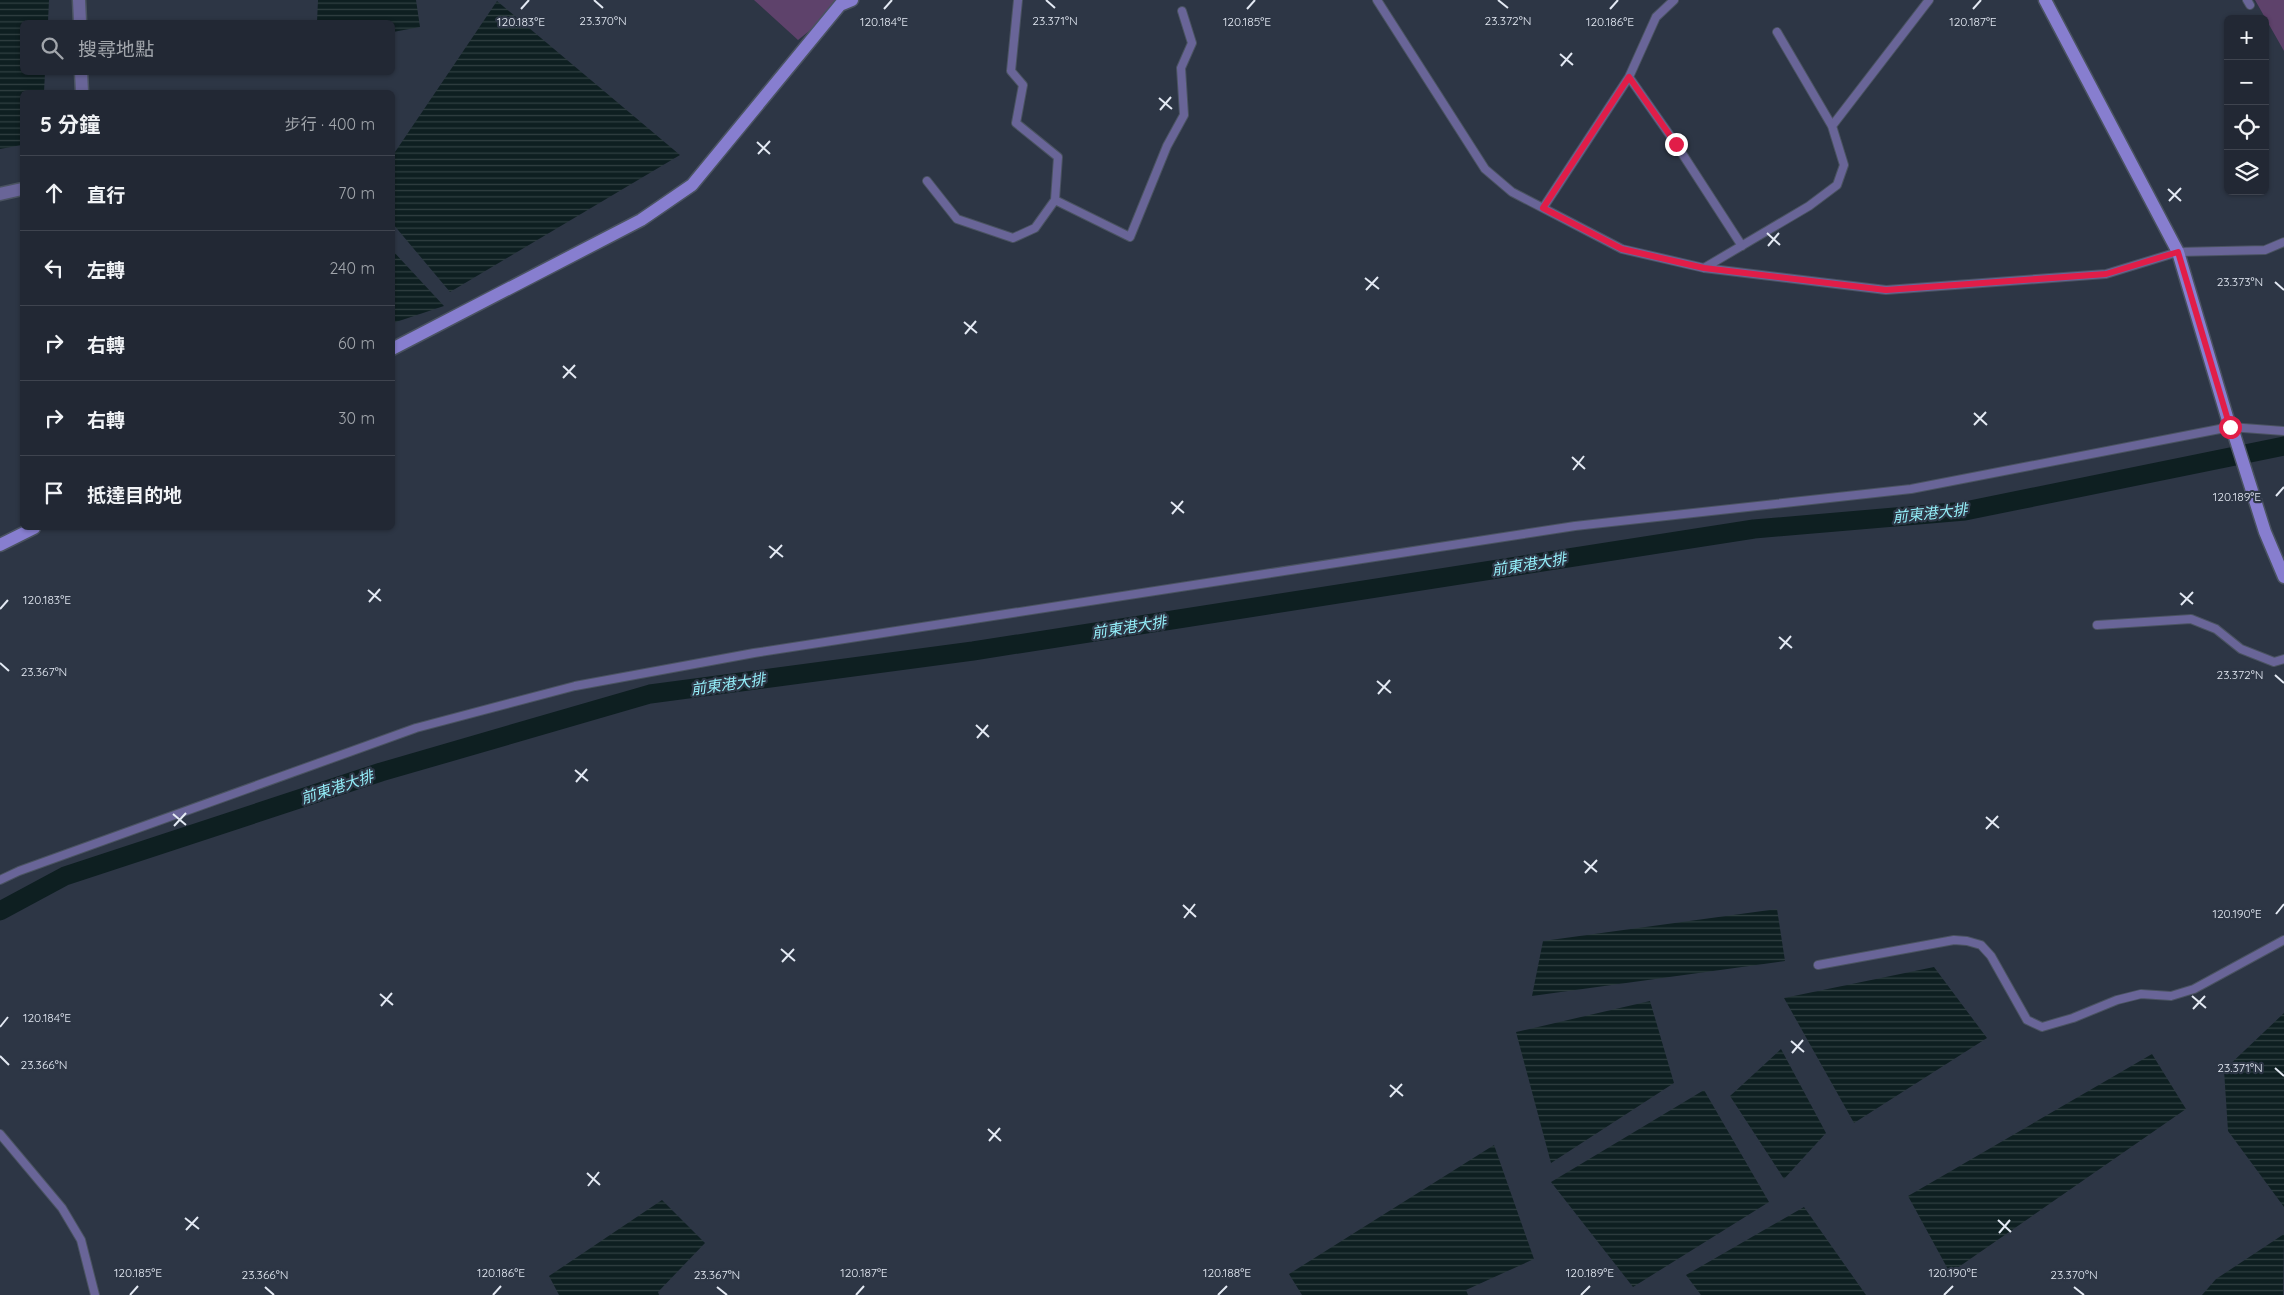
<!DOCTYPE html>
<html lang="zh-TW">
<meta charset="utf-8">
<style>
body{margin:0;font-family:Quicksand,"Noto Sans TC",sans-serif;background:#2a303c;color:#f1f3f6}
.controls{position:absolute;right:15px;top:15px;display:grid;overflow:hidden;border-radius:8px;box-shadow:0 1px 4px #0004}
.controls button{width:45px;height:45px;display:grid;place-items:center;padding:0;border:0;border-bottom:1px solid #3f444f;background:#222834;color:#f1f3f6;font:25px sans-serif}
.stop{position:absolute;width:15px;height:15px;margin:-11px;border:4px solid #e11d48;border-radius:50%;background:#fff}
.stop.end{background:#e11d48;border-color:#fff;box-shadow:0 1px 5px #0008}
.list{margin:0;padding:0;list-style:none}
h2{display:flex;justify-content:space-between;align-items:center;height:65px;margin:0;padding:0 20px;font-size:21px}
h2 small{font-size:16px;font-weight:400;color:#a2a6ac}
.list li{display:grid;grid-template-columns:32px 1fr auto;gap:15px;align-items:center;box-sizing:border-box;height:75px;padding:0 20px;border-top:1px solid #3f444f}
.list b{display:block;font-size:19px;white-space:nowrap}
.list em{font-size:16px;font-style:normal;color:#a2a6ac}
.icon{flex:none;width:28px;height:28px;fill:none;stroke:currentColor;stroke-width:2;stroke-linecap:round;stroke-linejoin:round}
.map{position:relative;flex:none;width:2284px;height:1295px;overflow:hidden}
.search{position:absolute;background:#222834;box-shadow:0 1px 4px #0004;left:20px;top:20px;width:375px;height:55px;display:flex;align-items:center;gap:12px;box-sizing:border-box;padding:0 18px;border-radius:8px;color:#a2a6ac;font-size:19px}
.panel{position:absolute;background:#222834;box-shadow:0 1px 4px #0004;left:20px;top:90px;width:375px;height:440px;border-radius:8px}
.map>svg:first-child{display:block}
</style>
<div class="map">
<svg width="2284" height="1295" viewBox="0 0 2284 1295">
<defs>
<pattern id="water-rules" width="6" height="5" patternUnits="userSpaceOnUse" patternTransform="scale(1.25)"><rect width="6" height="5" fill="#0e1f21"/><path d="M0 2.5h6" fill="none" stroke="#314042"/></pattern>
</defs>
<rect width="100%" height="100%" fill="#2d3645"/>
<!-- green -->
<path fill="#5e426b" d="M754 0H840L843 4 798 40Z
M2255 0H2284V51Z"/>
<!-- water -->
<path fill="url(#water-rules)" d="M0 0H49L48 22H22V72L45 73 44 92H22V145L0 149Z
M318 0H416L420 27 393 32 392 22H317Z
M497 1 680 155 450 292 393 224V155Z
M392 251H393L444 306 393 323Z
M1777 909 1785 961 1532 996 1543 941Z
M1934 967 1987 1038 1854 1123 1784 998Z
M1650 1001 1674 1083 1551 1163 1516 1032Z
M2284 1013V1207L2228 1131 2224 1070Z
M1781 1049 1826 1133 1784 1179 1730 1096Z
M2152 1054 2186 1109 1950 1273 1908 1196Z
M1704 1090 1769 1202 1633 1287 1551 1182Z
M1494 1145 1534 1259 1466 1290 1468 1295H1302L1289 1274Z
M662 1200 705 1243 658 1292 659 1295H559L549 1276Z
M1804 1207 1866 1295H1701L1686 1275Z
M2284 1234 2283 1295H2202L2216 1279Z"/>
<g fill="none" stroke-linecap="round" stroke-linejoin="round">
<!-- canal -->
<path stroke="#0e1f21" stroke-width="19" d="M0 911 65 876 381 772 650 694 973 651 1754 529 1965 511 2284 446"/>
<defs>
<path id="service" d="M1018 0 1011 71 1023 85 1016 123 1058 157 1055 200
M1377 0 1485 169 1512 192 1622 249 1704 268 1886 290 2106 274 2178 252 2265 250 2284 242
M2247 0 2250 5
M1629 77 1676 144 1742 246
M1832 126 1929 0
M927 181 957 219 1013 238 1035 228 1055 200 1130 237 1167 146 1184 115 1181 68 1192 43 1182 11
M1543 208 1629 77 1656 17 1674 0
M1704 268 1809 206 1837 185 1844 165 1832 126 1777 32
M2097 625 2191 619 2216 629 2241 649 2274 662 2284 659
M0 880 19 871 416 728 575 686 754 653 1575 526 1911 489 2230 427 2284 431
M1818 965 1954 940 1967 941 1981 945 1991 956 2027 1020 2042 1027 2073 1018 2117 1000 2141 994 2171 996 2194 989 2284 940
M0 1134 62 1208 81 1240 95 1295"/>
<path id="minor" d="M79 0 80 22
M81 72 82 92
M0 194 22 189"/>
<path id="secondary" d="M2045 0 2178 252 2230 427 2234 434 2265 532 2284 577
M392 349 641 220 692 185 840 5 852 0
M0 545 34 528"/>
</defs>
<!-- service casing -->
<use href="#service" stroke="#4a5361" stroke-width="10"/>
<!-- minor casing -->
<use href="#minor" stroke="#4a5361" stroke-width="15"/>
<!-- secondary casing -->
<use href="#secondary" stroke="#4a5361" stroke-width="15"/>
<!-- service -->
<use href="#service" stroke="#696598" stroke-width="8"/>
<!-- minor -->
<use href="#minor" stroke="#696598" stroke-width="12"/>
<!-- secondary -->
<use href="#secondary" stroke="#877ecf" stroke-width="12"/>
</g>
<g fill="none" stroke-linecap="round" stroke-linejoin="round">
<!-- route -->
<path stroke="#e11d48" stroke-width="6" d="M1676 144 1629 77 1543 208 1622 249 1704 268 1886 290 2106 274 2178 252 2230 427"/>
</g>
<!-- ticks -->
<path fill="none" stroke="#e3e9f3" stroke-width="2" d="M594 0 603 8M1046 0 1055 8M1498 0 1508 8M521 9 529 0M884 9 892 0M1247 9 1255 0M1610 9 1618 0M1973 9 1981 0M1560 54 1573 65M1561 66 1572 53M1159 98 1172 109M1160 110 1171 97M757 142 770 154M758 154 770 141M2168 189 2181 201M2169 201 2181 188M1767 233 1780 245M1768 246 1779 233M1365 278 1379 289M2275 282 2284 290M1366 290 1378 277M964 322 977 333M965 334 976 321M563 366 576 378M563 378 575 365M1974 413 1987 425M1974 425 1986 412M1572 457 1585 469M1573 470 1584 456M2276 496 2284 487M1171 502 1184 513M1172 514 1183 501M769 546 783 557M770 558 782 545M368 590 381 601M2180 593 2193 604M369 602 380 589M2181 605 2193 592M0 609 8 600M1779 637 1792 648M1780 649 1791 636M0 663 9 671M2275 675 2284 683M1377 681 1391 693M1378 694 1390 680M976 725 989 737M977 738 988 725M575 770 588 781M576 782 587 769M173 814 186 825M1986 817 1999 828M174 826 186 813M1986 829 1998 816M1584 861 1597 872M1585 873 1597 860M1183 905 1196 917M2276 914 2284 904M1184 918 1195 904M781 949 795 961M782 962 794 949M380 994 393 1005M2192 996 2206 1008M381 1006 392 993M2193 1009 2205 996M0 1027 8 1017M1791 1041 1804 1052M1792 1053 1803 1040M0 1056 9 1065M2275 1068 2284 1076M1390 1085 1403 1096M1390 1097 1402 1084M988 1129 1001 1141M989 1141 1000 1128M587 1173 600 1185M588 1186 599 1172M185 1218 199 1229M1998 1220 2011 1232M186 1230 198 1217M1999 1233 2010 1220M265 1287 274 1295M717 1287 727 1295M2074 1287 2084 1295M130 1295 138 1286M493 1295 501 1286M856 1295 864 1286M1218 1295 1227 1286M1581 1295 1590 1286M1944 1295 1953 1286"/>
<g text-anchor="middle" dominant-baseline="central" stroke-width="4.5" stroke-linejoin="round" paint-order="stroke">
<!-- water labels -->
<g font-size="15" font-style="italic" fill="#94eef9" stroke="#2d3645">
<text transform="translate(1930 513) rotate(-6)">前東港大排</text>
<text transform="translate(1529 564) rotate(-9)">前東港大排</text>
<text transform="translate(1129 627) rotate(-9)">前東港大排</text>
<text transform="translate(728 684) rotate(-8)">前東港大排</text>
<text transform="translate(337 787) rotate(-18)">前東港大排</text>
</g>
</g>
<g font-size="12" text-anchor="middle" fill="#e3e9f3" stroke="#2d3645" stroke-width="4.5" stroke-linejoin="round" paint-order="stroke">
<text x="603" y="25">23.370°N</text>
<text x="1055" y="25">23.371°N</text>
<text x="1508" y="25">23.372°N</text>
<text x="884" y="26">120.184°E</text>
<text x="1247" y="26">120.185°E</text>
<text x="1610" y="26">120.186°E</text>
<text x="1973" y="26">120.187°E</text>
<text x="521" y="26">120.183°E</text>
<text x="2240" y="286">23.373°N</text>
<text x="2237" y="501">120.189°E</text>
<text x="47" y="604">120.183°E</text>
<text x="44" y="676">23.367°N</text>
<text x="2240" y="679">23.372°N</text>
<text x="2237" y="918">120.190°E</text>
<text x="47" y="1022">120.184°E</text>
<text x="44" y="1069">23.366°N</text>
<text x="2240" y="1072">23.371°N</text>
<text x="138" y="1277">120.185°E</text>
<text x="501" y="1277">120.186°E</text>
<text x="864" y="1277">120.187°E</text>
<text x="1227" y="1277">120.188°E</text>
<text x="1590" y="1277">120.189°E</text>
<text x="1953" y="1277">120.190°E</text>
<text x="265" y="1279">23.366°N</text>
<text x="717" y="1279">23.367°N</text>
<text x="2074" y="1279">23.370°N</text>
</g>
</svg>
<div class="controls">
<button>+</button>
<button>−</button>
<button><svg class="icon" aria-label="locate" viewBox="0 0 24 24"><circle cx="12" cy="12" r="6"/><path d="M12 2v4M12 18v4M2 12h4M18 12h4"/></svg></button>
<button><svg class="icon" aria-label="layers" viewBox="0 0 24 24"><path d="M12 4l9 5-9 5-9-5zM3 14l9 5 9-5"/></svg></button>
</div>
<div class="stop" style="left:2230px;top:427px"></div>
<div class="stop end" style="left:1676px;top:144px"></div>
<div class="search"><svg class="icon" aria-label="search" viewBox="0 0 24 24"><circle cx="10" cy="10" r="6"/><path d="M15 15l6 6"/></svg>搜尋地點</div>
<section class="panel">
<h2>5 分鐘<small>步行 · 400 m</small></h2>
<ul class="list">
<li><svg class="icon" aria-label="ahead" viewBox="0 0 24 24"><path d="M12 20V5M6 11l6-6 6 6"/></svg><div><b>直行</b></div><em>70 m</em></li>
<li><svg class="icon" aria-label="left" viewBox="0 0 24 24"><path d="M17 20v-9H6M10 6l-5 5 5 5"/></svg><div><b>左轉</b></div><em>240 m</em></li>
<li><svg class="icon" aria-label="right" viewBox="0 0 24 24"><path d="M7 20v-9h11M14 6l5 5-5 5"/></svg><div><b>右轉</b></div><em>60 m</em></li>
<li><svg class="icon" aria-label="right" viewBox="0 0 24 24"><path d="M7 20v-9h11M14 6l5 5-5 5"/></svg><div><b>右轉</b></div><em>30 m</em></li>
<li><svg class="icon" aria-label="arrive" viewBox="0 0 24 24"><path d="M6 21V4h12l-3 4 3 4H6"/></svg><div><b>抵達目的地</b></div></li>
</ul>
</section>
</div>
